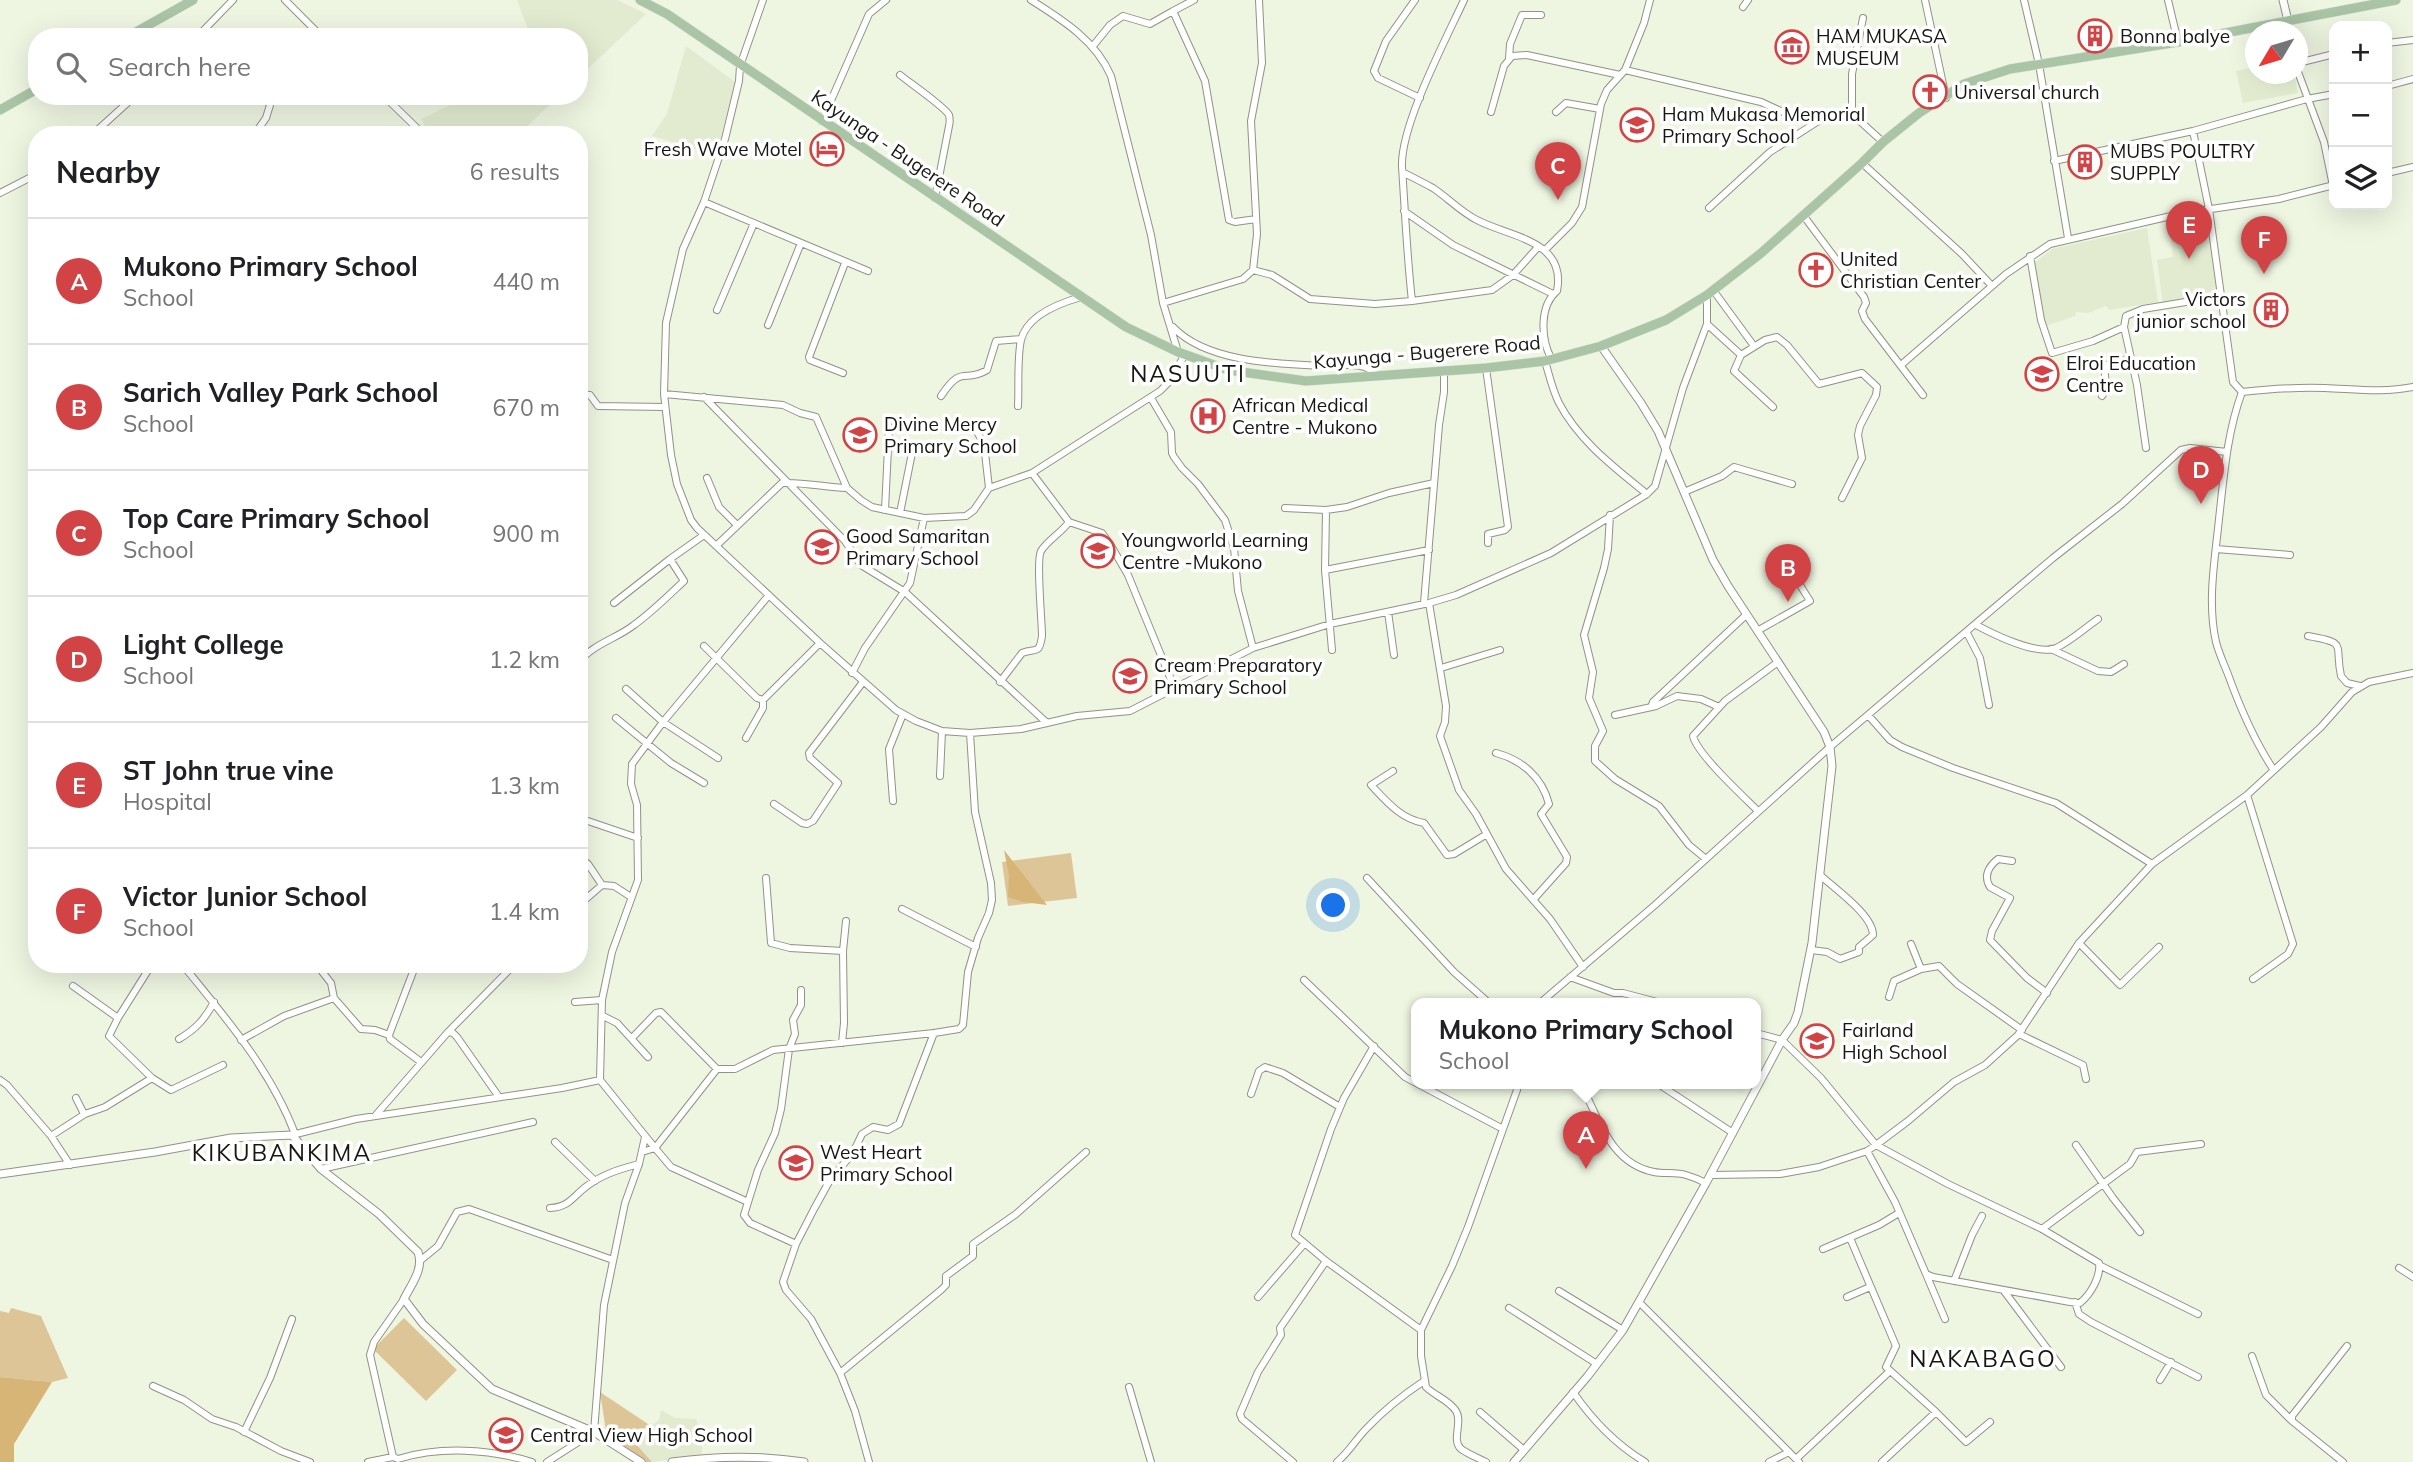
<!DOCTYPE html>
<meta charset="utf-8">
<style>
body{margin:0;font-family:Mulish,sans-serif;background:#f2f2f2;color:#202124}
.controls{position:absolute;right:21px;top:21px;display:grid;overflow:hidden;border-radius:14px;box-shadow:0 7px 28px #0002}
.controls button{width:63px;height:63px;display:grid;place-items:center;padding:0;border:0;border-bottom:2px solid #e0e0e0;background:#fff;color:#202124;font:35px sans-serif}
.compass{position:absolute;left:2245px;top:21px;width:63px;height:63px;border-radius:50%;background:#fff;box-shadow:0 7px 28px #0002;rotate:232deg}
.you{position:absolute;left:1334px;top:906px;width:24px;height:24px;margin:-18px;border:5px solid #fff;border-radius:50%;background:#1a73e8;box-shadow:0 0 0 10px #1a73e833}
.badge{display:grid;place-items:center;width:46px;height:46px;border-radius:50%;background:#d24346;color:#fff;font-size:23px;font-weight:700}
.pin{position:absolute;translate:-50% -58px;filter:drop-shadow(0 2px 4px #0008)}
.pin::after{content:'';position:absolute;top:37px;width:24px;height:21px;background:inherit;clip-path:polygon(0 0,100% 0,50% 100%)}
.popup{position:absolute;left:1411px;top:998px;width:350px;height:91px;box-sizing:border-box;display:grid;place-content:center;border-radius:14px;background:#fff;filter:drop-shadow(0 2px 5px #0005);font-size:23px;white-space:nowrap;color:#757577}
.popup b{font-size:26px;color:#202124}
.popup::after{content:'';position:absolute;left:50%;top:100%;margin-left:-14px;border:14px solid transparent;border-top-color:#fff}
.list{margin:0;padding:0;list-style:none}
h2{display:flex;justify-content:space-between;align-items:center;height:91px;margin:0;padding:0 28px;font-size:30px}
h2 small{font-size:23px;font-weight:400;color:#757577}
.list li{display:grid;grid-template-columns:46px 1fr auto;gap:21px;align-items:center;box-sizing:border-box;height:126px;padding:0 28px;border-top:2px solid #e0e0e0}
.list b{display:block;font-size:26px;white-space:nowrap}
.list p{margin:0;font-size:23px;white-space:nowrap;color:#757577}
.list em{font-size:23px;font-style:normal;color:#757577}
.icon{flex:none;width:38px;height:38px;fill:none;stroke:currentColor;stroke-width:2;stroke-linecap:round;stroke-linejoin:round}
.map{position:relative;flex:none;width:2413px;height:1462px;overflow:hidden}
.search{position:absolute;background:#fff;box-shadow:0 7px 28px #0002;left:28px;top:28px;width:560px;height:77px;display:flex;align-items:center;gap:18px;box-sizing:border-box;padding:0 24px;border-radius:28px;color:#757577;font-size:26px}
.panel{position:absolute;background:#fff;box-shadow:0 7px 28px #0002;left:28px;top:126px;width:560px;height:847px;border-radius:28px}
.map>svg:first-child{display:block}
</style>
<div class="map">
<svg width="2413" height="1462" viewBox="0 0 2413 1462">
<rect width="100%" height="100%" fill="#eef5e1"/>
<!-- built -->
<path fill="#e2ead0" d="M517 0H617L646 14 579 77V37H531Z
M686 46 735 82 716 155 652 136 667 114Z
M2255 67 2256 74H2294L2298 93 2243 103 2236 71Z
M469 96H559L518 135H441L436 128 428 131 421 119Z
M2208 215 2218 298 2163 304 2157 260 2173 257 2168 219Z
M2147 228 2158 302 2109 310 2106 306 2088 313 2076 312 2075 316 2045 326 2042 321 2033 264 2052 249Z
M661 1410 675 1418 696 1419 702 1435V1455L652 1462 627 1434 651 1426 659 1420Z"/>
<!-- green -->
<path fill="#dec598" d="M1071 853 1077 898 1008 906 1002 862Z
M11 1308 41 1316 68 1378 52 1382 0 1377V1311L9 1313Z
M404 1318 457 1370 426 1401 373 1349Z
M600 1392 651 1426 627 1434 652 1462H645L607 1438Z"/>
<!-- forest -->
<path fill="#d6b577" d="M1004 850 1047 905 1023 902 1008 897 1009 876Z
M0 1377 52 1382 14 1444V1462H0Z"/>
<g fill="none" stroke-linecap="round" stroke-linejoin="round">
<defs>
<path id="minor" d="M285 0 322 37
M763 0 740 66 739 81 725 139 704 202 683 249 666 323 664 394 671 455 677 484 691 520 697 528 820 643 896 710 916 721 942 731 970 733 1021 729 1077 716 1130 711 1253 648 1330 624 1429 603 1456 595 1551 553 1647 494 1655 486 1683 388 1707 324
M1031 0C1063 20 1096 41 1111 76L1151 235 1163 303 1178 352
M1194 0 1173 11 1205 81 1229 220 1235 222 1256 219
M1415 0 1386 41 1374 71 1378 78 1420 98
M1925 0 1946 98
M2024 0 2039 64 2068 238
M2168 0 2178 42
M1743 7 1748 0
M197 37 233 0
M2387 43 2413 40
M1093 46 1110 25 1123 16 1150 24 1173 11
M1509 59 1510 44 1522 15H1541
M2298 63 2334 54
M1625 70 1761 102 1785 113 1807 118 1822 119 1852 114 1883 142
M2298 72 2324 142 2333 186
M900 75C910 83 945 107 949 115 950 119 950 122 949 126L935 198
M2387 86 2413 79
M384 96 424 135
M1491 112 1504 66 1512 56 1527 55 1620 75
M1556 112 1566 103 1600 109
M1852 114V74L1863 18
M822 121 869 14 886 0
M2193 131 2209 209 2233 382 2242 392C2227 433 2224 475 2219 519 2215 559 2207 602 2216 642 2219 654 2225 666 2229 677 2241 710 2254 740 2273 769
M92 135 135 96
M254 135 266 118 270 105 263 96
M2054 161 2193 131 2307 99 2334 94
M1862 163 1962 254 1992 286
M1404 173C1414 178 1424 183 1433 188 1448 198 1461 212 1477 220 1509 237 1567 240 1557 291 1539 306 1541 339 1551 358
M2387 173 2413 167
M0 193 37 174
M704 202 868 271
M1709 208 1770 152 1820 120
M1404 211 1453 245 1553 294
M1803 215 1864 297 1866 303 1862 311 1865 319 1923 395
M1545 250 1572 223 1582 207 1601 104 1607 90 1625 70 1644 23 1650 0
M2030 256 2041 320 2052 353 2093 341 2124 327
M1253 270 1272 275 1310 299 1375 304 1412 301 1492 290 1513 275 1538 247
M1713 290 1754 346
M1707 295V324L1741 355 1765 340 1777 337 1787 345 1819 384 1862 373 1877 387 1876 395 1860 426 1858 435 1862 458 1842 498
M1412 301C1407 257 1405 211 1402 167 1400 126 1446 39 1464 0
M1163 303 1243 279 1253 270 1257 234 1251 121 1262 63 1259 0
M717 310 754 223
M768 325 801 243
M1173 327C1206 362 1276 364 1322 366 1342 366 1364 360 1378 376
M1741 355 1734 371 1773 407
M1545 361C1549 374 1552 389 1559 403 1579 441 1614 467 1647 494
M1901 365 2006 274 2050 244 2184 213 2279 199 2334 185
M1486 368 1508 527 1505 530 1488 534V543
M843 373 810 360 809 357 845 263
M2242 392C2269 389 2297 387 2325 388 2354 389 2384 393 2413 387
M579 394 590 395 598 406 665 407
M664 394 783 405 800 413 816 417 847 488 861 500 872 507 924 518 966 516 974 510 989 488 1032 473 1160 391 1171 380 1185 354
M941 396C963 363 964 384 987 370L996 341 1021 339
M2102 396C2110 386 2102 376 2106 365L2131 358
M704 397 845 541 861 565 905 592 1047 723
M1151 398 1171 432 1172 453 1174 457 1182 468 1198 484 1225 520 1234 548 1238 591 1253 648
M1018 406C1019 386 1017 358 1021 340 1027 315 1060 303 1081 297
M972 423 984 444 989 488
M2146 448 2137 385 2124 327 2126 316 2143 309 2222 296
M1032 473 1069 522 1102 533 1110 544 1128 575 1174 687
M707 478 719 507 737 525
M1684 492 1722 476 1734 467 1792 484
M1285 508 1326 510
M885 510 889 427
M900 513 913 448
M1610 515 1608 549 1604 568 1584 635 1593 672 1589 698 1603 731 1595 746V761L1615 779 1659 806 1689 845 1706 859
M716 546 782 483C804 482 824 487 847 488
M2216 549 2290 555
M1325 570 1429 550
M614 603 670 559 704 535
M1424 603 1439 425 1444 392V372
M1429 603 1446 706 1445 722 1440 736 1459 790 1476 814 1506 869 1550 919 1583 967
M1388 612 1394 655
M1976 625C1993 634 2037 656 2056 648 2071 641 2085 628 2098 619
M1757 631 1810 601 1785 561
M1967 633 1980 658 1989 705
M2308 636C2349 643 2334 644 2341 676L2347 683 2360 686
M704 646 757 698 763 700 820 643
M2051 649 2098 671 2111 672 2124 664
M1332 650 1325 570 1326 510 1347 507 1389 493 1434 483
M579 662C593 644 616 639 634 625 652 612 668 596 684 581L670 559
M1441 668 1500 650
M852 673 865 648 910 583 924 518
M1000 682 1022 653C1036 647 1039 656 1042 636 1042 621 1036 560 1041 551 1048 540 1061 533 1069 522
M626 689 663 722 718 758
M1651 707 1653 702 1746 615
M1615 715 1656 706 1677 696 1701 699 1719 707
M1868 715 1890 740 1902 747 1953 768 2056 803 2152 864
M616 718 671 763 704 783
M746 738 763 708V700
M1496 753C1522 760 1542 777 1549 804L1541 814 1567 857 1566 863 1533 900
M1393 771 1371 785C1387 802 1401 819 1424 823L1447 855 1454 854 1487 834
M940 776 942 731
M2247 795 2293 944 2288 954 2253 979
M893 801 889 749 903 714
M774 804 802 823 807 824 813 821 838 783 810 758 809 753 863 682
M1758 811C1743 796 1697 754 1693 736L1725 701 1778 662
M579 818 638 838
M579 857 588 864 602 885
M2012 861 1998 859C1989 866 1983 876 1990 887L2010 898 1992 931 1990 940 2027 978 2047 993
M766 878 771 943 790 948 843 951 846 921
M1367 878 1454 972 1489 1003
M579 905 602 885 614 886 631 897
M902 909 976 947
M2079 943 2120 985 2159 947
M1911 944 1921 969 1939 966 1957 984 2022 1030
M1811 950 1827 952 1840 959 1859 952V947L1873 935C1873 915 1835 889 1820 875
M152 964 118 1018 109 1036 152 1078 171 1090 223 1065
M182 964C225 1017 271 1070 295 1134
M316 964 331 983 334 998
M416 964 389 1035 390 1039 421 1062
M1570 977 1614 993H1623L1661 1003
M1304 980 1405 1077 1503 1129
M73 986 118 1018
M1889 997 1894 981 1921 969
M575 1002 602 1000
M1540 1003 1655 905 1830 747 2053 558 2122 504 2181 450 2190 448 2227 452
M603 1016 617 1023 648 1057
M448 1032 515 964
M1756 1033 1782 1040 1821 1078 1876 1145 1948 1184 2042 1229 2099 1263C2101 1276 2091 1294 2080 1303L2070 1302 1933 1277 1926 1274 1895 1202 1867 1151
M2019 1034 2083 1065 2086 1079
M632 1038 656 1013 661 1012 717 1069
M179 1039C196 1029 205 1019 214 1002
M241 1040 284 1016 334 998 361 1029 375 1030 389 1035
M842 1043 844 1023 843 951
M1374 1046 1344 1098 1331 1129 1295 1235 1326 1261 1421 1330
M0 1080 7 1085 51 1136 70 1165
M600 1080 655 1148 717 1069H735L773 1050 934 1033 959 1029 963 1025 968 972 978 938 989 913 992 900 991 883 975 812 970 733
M1580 1083C1599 1117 1609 1163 1654 1172 1664 1174 1676 1172 1686 1175 1693 1177 1700 1180 1706 1183
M1657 1083 1733 1133
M1251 1094 1259 1071 1265 1067 1283 1073 1340 1107
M76 1098 84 1114
M375 1116 448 1032 453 1033 457 1037 499 1097
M292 1135 356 1119 562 1088 600 1080 602 1000 612 952 638 880 637 805 631 784 632 764 663 722 769 595
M51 1136 85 1114 105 1107 152 1078
M555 1142 595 1181
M2076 1145 2113 1198 2140 1232
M642 1152 655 1148 671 1167 748 1202
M321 1169 533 1122
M1711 1175 1780 1174 1819 1167 1867 1151 1876 1145 1908 1121 1954 1082 1985 1065 2018 1035 2079 943 2152 864 2247 795 2321 727 2352 692 2369 682 2413 673
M550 1208C570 1207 573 1196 587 1186 603 1174 620 1169 639 1164
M2042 1229 2130 1164 2137 1152 2201 1144
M1850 1238 1896 1346 1886 1367 1936 1412
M796 1244 750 1223 744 1215 758 1170 775 1133 781 1109 789 1049 795 1034 793 1020 801 1005V990
M1823 1249 1879 1225 1899 1213
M421 1260 438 1246 457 1212 469 1209 613 1260
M2101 1266 2198 1314
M2399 1268 2413 1277
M1926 1274 1945 1319
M1954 1281 1972 1235 1982 1216
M1559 1291 1623 1330
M2004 1291 2061 1367
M1258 1297 1304 1244
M1847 1297 1870 1287
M404 1299 374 1342 370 1355 393 1457 398 1459C440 1446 490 1449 532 1462
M2075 1302 2079 1314 2091 1322 2198 1377
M1640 1303 1799 1462
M1509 1308 1597 1364
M2252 1356 2266 1395 2292 1421
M840 1373 941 1290 946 1285V1276L973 1256V1244L1016 1214 1086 1152
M2160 1380 2171 1362
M153 1386 184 1400 212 1419 236 1427 281 1451 310 1462
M1129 1387 1151 1462
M1573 1392C1593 1421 1615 1444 1645 1462
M1480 1412 1524 1450
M244 1432 270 1378 292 1319
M1796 1459 1890 1371
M368 1462 393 1457
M547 1462 594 1432 604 1305 625 1203 639 1164 645 1137
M869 1462 855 1411 840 1373 811 1319 786 1290 783 1282 796 1244 814 1209 830 1180 853 1153 862 1134 873 1127 888 1130 899 1124 934 1033
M1293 1462 1242 1419 1240 1414 1258 1372 1281 1335 1280 1328 1326 1261
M1337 1462C1349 1452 1356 1439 1367 1428 1384 1410 1403 1395 1424 1381
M1486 1462C1478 1458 1468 1454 1461 1449 1451 1440 1463 1422 1456 1411 1449 1400 1435 1396 1426 1387L1421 1356V1330L1452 1266 1468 1227 1517 1090 1516 1083
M1769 1462 1789 1452
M1882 1462 1936 1412 1966 1442 1990 1422
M2343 1462 2292 1421V1416L2347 1346"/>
<path id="tertiary" d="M2283 0 2288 21
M0 1174 155 1152 231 1138 292 1135 321 1169 379 1214 418 1252C424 1269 412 1283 404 1299L423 1324 492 1389 594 1432 641 1462
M672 1462C716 1456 760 1455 804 1462
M1514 1462 1587 1377 1623 1330 1706 1183 1782 1040 1794 1023 1798 1012 1812 943 1832 766 1830 747 1824 732 1728 586 1713 560 1658 431 1641 403 1601 346"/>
<path id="primary" d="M640 0 667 14 1126 327 1178 352 1228 370 1306 381 1486 368 1545 361 1601 346 1666 320 1707 295 1760 254 1862 163 1883 142 1919 113 1964 84 2010 69 2178 42 2396 0
M127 37 193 0
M0 110 37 89"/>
</defs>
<!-- minor casing -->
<use href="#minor" stroke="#8f9483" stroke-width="8"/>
<!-- tertiary casing -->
<use href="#tertiary" stroke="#8f9483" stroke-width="9"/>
<!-- primary casing -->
<use href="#primary" stroke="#dedfde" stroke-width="10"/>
<!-- minor -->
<use href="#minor" stroke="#fff" stroke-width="6"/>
<!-- tertiary -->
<use href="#tertiary" stroke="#fff" stroke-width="7"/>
<!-- primary -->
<use href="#primary" stroke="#a9c5a5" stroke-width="9"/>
</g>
<!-- icons -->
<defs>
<symbol id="building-ring" viewBox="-11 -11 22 22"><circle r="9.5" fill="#fff" stroke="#d24346" stroke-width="1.5"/><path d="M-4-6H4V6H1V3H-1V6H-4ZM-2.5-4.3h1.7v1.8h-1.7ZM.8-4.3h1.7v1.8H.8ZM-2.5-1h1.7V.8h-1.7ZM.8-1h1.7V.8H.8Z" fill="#d24346"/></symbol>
<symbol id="museum-ring" viewBox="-11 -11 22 22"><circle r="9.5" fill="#fff" stroke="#d24346" stroke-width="1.5"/><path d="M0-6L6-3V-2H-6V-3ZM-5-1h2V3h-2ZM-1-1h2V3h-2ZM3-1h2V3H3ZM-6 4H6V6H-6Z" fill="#d24346"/></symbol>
<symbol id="church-ring" viewBox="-11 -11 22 22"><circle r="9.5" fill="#fff" stroke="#d24346" stroke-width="1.5"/><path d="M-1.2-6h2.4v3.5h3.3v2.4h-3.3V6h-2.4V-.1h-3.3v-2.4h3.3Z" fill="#d24346"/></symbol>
<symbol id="school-ring" viewBox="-11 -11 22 22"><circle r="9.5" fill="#fff" stroke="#d24346" stroke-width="1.5"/><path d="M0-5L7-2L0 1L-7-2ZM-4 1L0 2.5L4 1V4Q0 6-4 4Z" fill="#d24346"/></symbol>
<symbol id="hotel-ring" viewBox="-11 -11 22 22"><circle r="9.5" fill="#fff" stroke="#d24346" stroke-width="1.5"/><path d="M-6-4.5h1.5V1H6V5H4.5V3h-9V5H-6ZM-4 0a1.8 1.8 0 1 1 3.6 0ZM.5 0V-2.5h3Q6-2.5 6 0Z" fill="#d24346"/></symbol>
<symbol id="hospital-ring" viewBox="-11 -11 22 22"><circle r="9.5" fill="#fff" stroke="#d24346" stroke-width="1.5"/><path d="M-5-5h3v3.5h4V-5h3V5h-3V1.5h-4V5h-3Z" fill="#d24346"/></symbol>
</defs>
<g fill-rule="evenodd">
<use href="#building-ring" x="2076" y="17" width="38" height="38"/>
<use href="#museum-ring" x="1773" y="28" width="38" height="38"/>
<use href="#church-ring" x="1911" y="73" width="38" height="38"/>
<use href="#school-ring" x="1618" y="106" width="38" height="38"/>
<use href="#hotel-ring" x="808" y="130" width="38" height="38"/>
<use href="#building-ring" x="2066" y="143" width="38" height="38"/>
<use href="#church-ring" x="1797" y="251" width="38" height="38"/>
<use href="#building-ring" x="2252" y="291" width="38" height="38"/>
<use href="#school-ring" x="2023" y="355" width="38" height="38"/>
<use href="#hospital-ring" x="1189" y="397" width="38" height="38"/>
<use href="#school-ring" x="841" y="416" width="38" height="38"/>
<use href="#school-ring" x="803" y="528" width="38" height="38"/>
<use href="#school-ring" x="1079" y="532" width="38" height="38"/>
<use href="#school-ring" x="1111" y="657" width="38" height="38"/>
<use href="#school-ring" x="1798" y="1022" width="38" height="38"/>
<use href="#school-ring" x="777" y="1144" width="38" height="38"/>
<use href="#school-ring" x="487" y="1416" width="38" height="38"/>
</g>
<g text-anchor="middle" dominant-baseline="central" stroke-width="7" stroke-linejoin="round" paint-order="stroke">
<!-- poi labels -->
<g font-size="19" fill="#151711" stroke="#fff" text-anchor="start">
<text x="1816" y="36">HAM MUKASA<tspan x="1816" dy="22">MUSEUM</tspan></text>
<text x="2120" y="36">Bonna balye</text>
<text x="1954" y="92">Universal church</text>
<text x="1662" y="114">Ham Mukasa Memorial<tspan x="1662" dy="22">Primary School</tspan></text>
<text x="802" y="149" text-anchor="end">Fresh Wave Motel</text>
<text x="2110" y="151">MUBS POULTRY<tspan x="2110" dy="22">SUPPLY</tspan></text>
<text x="1840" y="259">United<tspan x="1840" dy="22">Christian Center</tspan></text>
<text x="2246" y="299" text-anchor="end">Victors<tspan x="2246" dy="22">junior school</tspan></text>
<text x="2066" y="363">Elroi Education<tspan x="2066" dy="22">Centre</tspan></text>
<text x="1232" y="405">African Medical<tspan x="1232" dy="22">Centre - Mukono</tspan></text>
<text x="884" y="424">Divine Mercy<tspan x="884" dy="22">Primary School</tspan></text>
<text x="846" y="536">Good Samaritan<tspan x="846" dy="22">Primary School</tspan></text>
<text x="1122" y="540">Youngworld Learning<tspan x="1122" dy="22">Centre -Mukono</tspan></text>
<text x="1154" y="665">Cream Preparatory<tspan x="1154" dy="22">Primary School</tspan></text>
<text x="1842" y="1030">Fairland<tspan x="1842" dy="22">High School</tspan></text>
<text x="820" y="1152">West Heart<tspan x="820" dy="22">Primary School</tspan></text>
<text x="530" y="1435">Central View High School</text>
</g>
<!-- street labels -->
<g font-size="19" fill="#151711" stroke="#fff">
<text transform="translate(908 158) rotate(34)">Kayunga - Bugerere Road</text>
<text transform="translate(1427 352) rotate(-5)">Kayunga - Bugerere Road</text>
</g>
<!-- quarter labels -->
<g font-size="23" letter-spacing="2" fill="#151711" stroke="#fff">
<text x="1188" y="373">NASUUTI</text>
<text x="282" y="1152">KIKUBANKIMA</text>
<text x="1983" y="1358">NAKABAGO</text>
</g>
</g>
</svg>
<div class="controls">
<button>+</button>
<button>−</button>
<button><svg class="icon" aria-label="layers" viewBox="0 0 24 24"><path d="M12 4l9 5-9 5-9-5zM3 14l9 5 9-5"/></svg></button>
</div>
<svg class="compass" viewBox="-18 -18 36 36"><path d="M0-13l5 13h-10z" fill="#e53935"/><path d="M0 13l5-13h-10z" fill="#757577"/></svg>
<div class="you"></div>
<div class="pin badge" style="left:1586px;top:1169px">A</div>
<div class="popup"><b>Mukono Primary School</b>School</div>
<div class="pin badge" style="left:1788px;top:602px">B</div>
<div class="pin badge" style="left:1558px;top:200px">C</div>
<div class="pin badge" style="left:2201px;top:504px">D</div>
<div class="pin badge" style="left:2189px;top:259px">E</div>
<div class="pin badge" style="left:2264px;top:274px">F</div>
<div class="search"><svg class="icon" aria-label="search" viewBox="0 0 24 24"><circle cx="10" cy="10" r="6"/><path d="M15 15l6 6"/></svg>Search here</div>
<section class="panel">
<h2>Nearby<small>6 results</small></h2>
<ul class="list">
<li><span class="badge">A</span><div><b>Mukono Primary School</b><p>School</p></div><em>440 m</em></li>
<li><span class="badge">B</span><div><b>Sarich Valley Park School</b><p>School</p></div><em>670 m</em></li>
<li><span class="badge">C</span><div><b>Top Care Primary School</b><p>School</p></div><em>900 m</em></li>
<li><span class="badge">D</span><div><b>Light College</b><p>School</p></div><em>1.2 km</em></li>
<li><span class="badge">E</span><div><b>ST John true vine</b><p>Hospital</p></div><em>1.3 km</em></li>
<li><span class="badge">F</span><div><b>Victor Junior School</b><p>School</p></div><em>1.4 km</em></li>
</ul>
</section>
</div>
